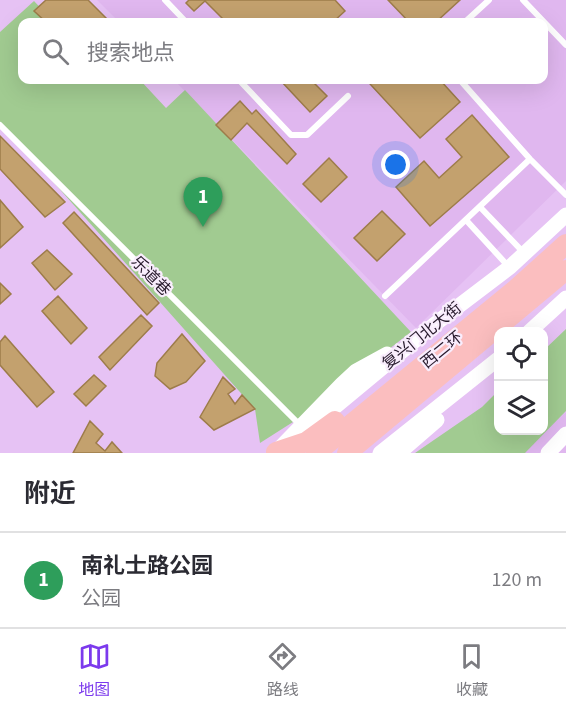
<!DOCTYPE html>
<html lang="zh">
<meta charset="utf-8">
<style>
body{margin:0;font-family:"Source Sans 3","Noto Sans SC",sans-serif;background:#f7f7f7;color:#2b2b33}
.controls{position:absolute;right:18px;bottom:18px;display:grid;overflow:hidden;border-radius:12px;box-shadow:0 6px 24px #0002}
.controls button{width:54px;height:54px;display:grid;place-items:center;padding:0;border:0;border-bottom:2px solid #e1e1e2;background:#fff;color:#2b2b33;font:30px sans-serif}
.you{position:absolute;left:396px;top:165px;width:21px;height:21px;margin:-15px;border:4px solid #fff;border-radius:50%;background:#1a73e8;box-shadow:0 0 0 9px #1a73e833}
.badge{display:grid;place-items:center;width:39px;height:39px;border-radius:50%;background:#7c3aed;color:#fff;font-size:20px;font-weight:700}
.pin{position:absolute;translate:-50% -50px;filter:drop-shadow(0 2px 3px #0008)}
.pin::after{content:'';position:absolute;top:32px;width:21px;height:18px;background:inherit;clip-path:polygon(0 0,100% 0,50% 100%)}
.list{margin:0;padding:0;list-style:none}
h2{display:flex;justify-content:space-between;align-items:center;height:78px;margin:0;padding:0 24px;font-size:26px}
h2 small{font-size:20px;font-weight:400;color:#7c7c81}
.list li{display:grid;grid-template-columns:39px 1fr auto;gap:18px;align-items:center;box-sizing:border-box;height:96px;padding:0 24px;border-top:2px solid #e1e1e2}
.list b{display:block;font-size:22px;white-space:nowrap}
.list p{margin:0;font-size:20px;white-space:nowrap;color:#7c7c81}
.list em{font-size:20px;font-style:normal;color:#7c7c81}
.icon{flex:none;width:33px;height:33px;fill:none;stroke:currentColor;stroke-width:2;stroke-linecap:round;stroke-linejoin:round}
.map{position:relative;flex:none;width:566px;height:453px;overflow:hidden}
.search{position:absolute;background:#fff;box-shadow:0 6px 24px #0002;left:18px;right:18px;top:18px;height:66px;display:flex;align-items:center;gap:15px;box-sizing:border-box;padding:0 21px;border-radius:12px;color:#7c7c81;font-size:22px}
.sheet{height:174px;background:#fff}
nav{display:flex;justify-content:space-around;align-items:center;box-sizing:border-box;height:84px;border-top:2px solid #e1e1e2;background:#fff;font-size:16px;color:#7c7c81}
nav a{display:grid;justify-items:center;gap:3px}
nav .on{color:#7c3aed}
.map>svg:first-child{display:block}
</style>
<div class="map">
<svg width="566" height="453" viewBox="0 0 566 453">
<rect width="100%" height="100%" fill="#e6c2f4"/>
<!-- built -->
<path fill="#e0b7ef" d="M97 0H566V181L416 328 174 80H544V22H119Z
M566 412V453H522Z"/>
<!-- green -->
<path fill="#a1cb91" d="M34 1 54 22H22V80H140L166 108 185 90 411 332 304 415 260 443 255 409 0 122V32Z
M566 329V411L525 453H415L482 407 498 391V430H544V350Z"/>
<!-- building -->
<path fill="#c3a16e" stroke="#9d7c4a" stroke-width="1.5" d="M46 0H88L110 22H46L34 11Z
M189 0H335L345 11 333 22H226L205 1 194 11 186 3Z
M388 0H460L436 22H409Z
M280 80H311L327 96 310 112Z
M376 80H440L460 102 420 138 370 84Z
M240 101 252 114 256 110 296 154 287 164 247 123 231 140 216 125Z
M472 115 509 157 430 226 396 187 424 161 439 178 462 157 446 139Z
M0 136 65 202 45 217 0 169Z
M329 158 347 177 321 202 303 184Z
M0 200 23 227 0 248Z
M382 211 405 234 377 261 354 238Z
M74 212 159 303 147 315 63 223Z
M47 250 72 274 55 290 32 263Z
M0 283 11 294 0 304Z
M58 296 87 328 71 344 42 311Z
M141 315 152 326 110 370 99 357Z
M182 334 205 361 186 382 170 389 155 376 157 363Z
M5 336 54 392 37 407 0 365V342Z
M94 375 106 386 86 406 74 394Z
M223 377 235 389 228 394 235 404 242 395 255 409 214 430 200 417Z
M90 421 103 434 96 443 105 451 112 442 122 453H73Z"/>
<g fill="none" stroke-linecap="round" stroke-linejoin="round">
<!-- service -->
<path stroke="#fff" stroke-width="6" d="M165 0 186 22
M523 0 566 45
M465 22 489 0
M239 80 291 135H307L348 96
M460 80 530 159 566 195
M0 125 301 426
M480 207 525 254
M466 220 508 266
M385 296 530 159"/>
<!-- tertiary -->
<path stroke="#fff" stroke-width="15" d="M529 332 566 298
M306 431 435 324 510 267 566 215
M278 450 342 384 356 371 387 354
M380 453 498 359
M399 453 437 420
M548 453 566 434"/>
<!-- trunk -->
<path stroke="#fbbebf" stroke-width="20" d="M276 452 306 442 335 421
M316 453 516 289 566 244
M347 453 566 270"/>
</g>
<g text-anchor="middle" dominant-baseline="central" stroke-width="4.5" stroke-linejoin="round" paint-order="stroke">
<!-- street labels -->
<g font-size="16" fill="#271a2c" stroke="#f9edfd">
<text transform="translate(151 276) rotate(45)">乐道巷</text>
<text transform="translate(422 336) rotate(-39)">复兴门北大街</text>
<text transform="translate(442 350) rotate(-39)">西二环</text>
</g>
</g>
</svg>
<div class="controls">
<button><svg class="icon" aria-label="locate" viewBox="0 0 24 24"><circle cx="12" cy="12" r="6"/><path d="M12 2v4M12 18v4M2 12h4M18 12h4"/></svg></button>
<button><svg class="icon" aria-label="layers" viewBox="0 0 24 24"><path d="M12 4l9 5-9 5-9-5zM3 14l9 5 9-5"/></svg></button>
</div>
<div class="you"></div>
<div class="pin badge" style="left:203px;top:227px;background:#2e9e5b">1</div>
<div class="search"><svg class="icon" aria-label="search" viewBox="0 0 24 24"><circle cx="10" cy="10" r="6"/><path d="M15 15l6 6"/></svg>搜索地点</div>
</div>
<section class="sheet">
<h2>附近<small></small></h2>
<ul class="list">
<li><span class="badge" style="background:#2e9e5b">1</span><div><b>南礼士路公园</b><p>公园</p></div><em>120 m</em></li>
</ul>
</section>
<nav>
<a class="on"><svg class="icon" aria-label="map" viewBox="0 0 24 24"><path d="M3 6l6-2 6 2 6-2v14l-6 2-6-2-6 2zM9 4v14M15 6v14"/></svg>地图</a>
<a><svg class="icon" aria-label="directions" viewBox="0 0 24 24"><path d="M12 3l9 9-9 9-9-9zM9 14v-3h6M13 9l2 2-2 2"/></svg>路线</a>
<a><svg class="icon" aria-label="saved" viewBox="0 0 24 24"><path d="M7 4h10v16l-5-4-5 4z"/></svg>收藏</a>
</nav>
